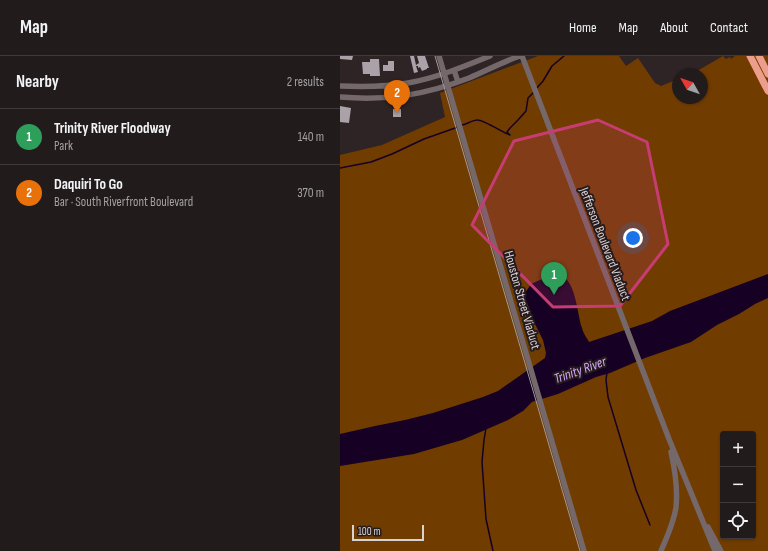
<!DOCTYPE html>
<meta charset="utf-8">
<style>
body{margin:0;font-family:"Sofia Sans Condensed",sans-serif;background:#2a2425;color:#f1f3f6}
.controls{position:absolute;right:12px;bottom:12px;display:grid;overflow:hidden;border-radius:4px;box-shadow:0 1px 3px #0004}
.controls button{width:36px;height:36px;display:grid;place-items:center;padding:0;border:0;border-bottom:1px solid #3f393b;background:#221b1c;color:#f1f3f6;font:20px sans-serif}
.compass{position:absolute;left:332px;top:12px;width:36px;height:36px;border-radius:50%;background:#221b1c;box-shadow:0 1px 3px #0004;rotate:310deg}
.scale{position:absolute;left:12px;bottom:10px;width:72px;box-sizing:border-box;padding-left:4px;border:2px solid #d9d2d3;border-top:0;font-size:11px;line-height:14px;white-space:nowrap;color:#d9d2d3;-webkit-text-stroke:3px #251b1d;paint-order:stroke}
.you{position:absolute;left:293px;top:182px;width:14px;height:14px;margin:-10px;border:3px solid #fff;border-radius:50%;background:#1a73e8;box-shadow:0 0 0 6px #1a73e833}
.badge{display:grid;place-items:center;width:26px;height:26px;border-radius:50%;background:#b45309;color:#fff;font-size:13px;font-weight:700}
.pin{position:absolute;translate:-50% -33px;filter:drop-shadow(0 1px 2px #0008)}
.pin::after{content:'';position:absolute;top:21px;width:14px;height:12px;background:inherit;clip-path:polygon(0 0,100% 0,50% 100%)}
.list{margin:0;padding:0;list-style:none}
h2{display:flex;justify-content:space-between;align-items:center;height:52px;margin:0;padding:0 16px;font-size:17px}
h2 small{font-size:13px;font-weight:400;color:#a2a1a3}
.list li{display:grid;grid-template-columns:26px 1fr auto;gap:12px;align-items:center;box-sizing:border-box;height:56px;padding:0 16px;border-top:1px solid #3f393b}
.list b{display:block;font-size:15px;white-space:nowrap}
.list p{margin:0;font-size:13px;white-space:nowrap;color:#a2a1a3}
.list em{font-size:13px;font-style:normal;color:#a2a1a3}
.icon{flex:none;width:22px;height:22px;fill:none;stroke:currentColor;stroke-width:2;stroke-linecap:round;stroke-linejoin:round}
.map{position:relative;flex:none;width:428px;height:495px;overflow:hidden}
header{display:flex;align-items:center;gap:24px;box-sizing:border-box;height:56px;padding:0 20px;background:#221b1c;border-bottom:1px solid #3f393b}
header strong{font-size:19px}
nav{display:flex;gap:22px;margin-inline-start:auto;font-size:14px}
main{display:flex}
aside{flex:1;background:#221b1c}
.map>svg:first-child{display:block}
</style>
<header>
<strong>Map</strong>
<nav><a>Home</a><a>Map</a><a>About</a><a>Contact</a></nav>
</header>
<main>
<aside>
<h2>Nearby<small>2 results</small></h2>
<ul class="list">
<li><span class="badge" style="background:#2e9e5b">1</span><div><b>Trinity River Floodway</b><p>Park</p></div><em>140 m</em></li>
<li><span class="badge" style="background:#e8710a">2</span><div><b>Daquiri To Go</b><p>Bar · South Riverfront Boulevard</p></div><em>370 m</em></li>
</ul>
</aside>
<div class="map">
<svg width="428" height="495" viewBox="0 0 428 495">
<rect width="100%" height="100%" fill="#2e2426"/>
<!-- green -->
<path fill="#713c00" fill-rule="evenodd" d="M198 0H279L286 10 298 2 315 27 321 30 338 23V42H362V18H352L383 0 386 3 390 1 391 3 395 0H428V495H0V99L42 89 105 61 100 37ZM383 378H413V480H383Z"/>
<!-- water -->
<path fill="#160124" d="M428 218V242L415 248 399 258 377 269 351 286 305 302 270 317 256 321 218 338 192 346 183 355 168 364 122 384 74 398 0 410V378L35 370 65 364 93 357 143 341 158 335 205 302 206 297 203 284 194 266 186 244 185 237 191 228C198 225 210 219 217 219 236 219 237 259 242 272 243 277 247 282 249 286L312 265 330 255Z"/>
<g fill="none" stroke-linecap="round" stroke-linejoin="round">
<!-- stream -->
<path stroke="#160124" stroke-width="1.5" d="M196 33 203 25 212 10 224 0
M122 69C127 68 133 64 137 64 142 63 164 77 170 79
M170 79 167 76 170 72 178 64 186 55 188 42 194 36
M0 112 31 106 52 98 84 83 118 71
M267 316 266 324 268 341 296 434 310 469
M146 372 144 384 142 406 146 463 153 495"/>
</g>
<!-- building -->
<path fill="#aba1a8" d="M0 0H13L12 4 0 3Z
M70 0H74L76 9 79 7 77 0H85L89 12H87V13L82 15 80 11 78 12V10H76L78 16 74 17Z
M30 3H39L40 20H30V18H23L22 6H30Z
M48 5H54V15H43V9H48Z
M0 50 11 52 9 67 0 66Z
M53 53H61V61H53Z"/>
<g fill="none" stroke-linecap="round" stroke-linejoin="round">
<!-- secondary -->
<path stroke="#74686a" stroke-width="5.5" d="M99 0 244 495
M182 0 329 383 375 495
M114 14 118 26
M0 30C23 31 45 31 68 27 96 22 123 11 150 0
M46 30 49 42
M0 41C47 45 85 39 129 22 146 15 162 6 180 0
M368 471 381 495
M321 495C327 481 334 466 336 451 338 432 335 414 331 396"/>
<!-- highway -->
<path stroke="#ed9d8c" stroke-width="7" d="M410 0 428 35
M419 0 428 18"/>
<!-- tram -->
<path stroke="#a29a9b" stroke-width="1" d="M95 0 240 495"/>
</g>
<!-- marked area -->
<path fill="#c73d73" fill-opacity="0.2" stroke="#c73d73" stroke-width="3" stroke-linejoin="round" d="M258 64 307 86 328 188 280 250 213 251 132 169 174 85Z"/>
<g text-anchor="middle" dominant-baseline="central" stroke-width="4" stroke-linejoin="round" paint-order="stroke">
<!-- street labels -->
<g font-size="13" fill="#d9d2d3" stroke="#251b1d">
<text transform="translate(265 188) rotate(69)">Jefferson Boulevard Viaduct</text>
<text transform="translate(182 244) rotate(74)">Houston Street Viaduct</text>
</g>
<!-- water labels -->
<g font-size="14" font-style="italic" fill="#d6a9fc" stroke="#251b1d">
<text transform="translate(240 314) rotate(-20)">Trinity River</text>
</g>
</g>
</svg>
<div class="controls">
<button>+</button>
<button>−</button>
<button><svg class="icon" aria-label="locate" viewBox="0 0 24 24"><circle cx="12" cy="12" r="6"/><path d="M12 2v4M12 18v4M2 12h4M18 12h4"/></svg></button>
</div>
<svg class="compass" viewBox="-18 -18 36 36"><path d="M0-13l5 13h-10z" fill="#e53935"/><path d="M0 13l5-13h-10z" fill="#a2a1a3"/></svg>
<div class="scale">100 m</div>
<div class="you"></div>
<div class="pin badge" style="left:214px;top:239px;background:#2e9e5b">1</div>
<div class="pin badge" style="left:57px;top:57px;background:#e8710a">2</div>
</div>
</main>
